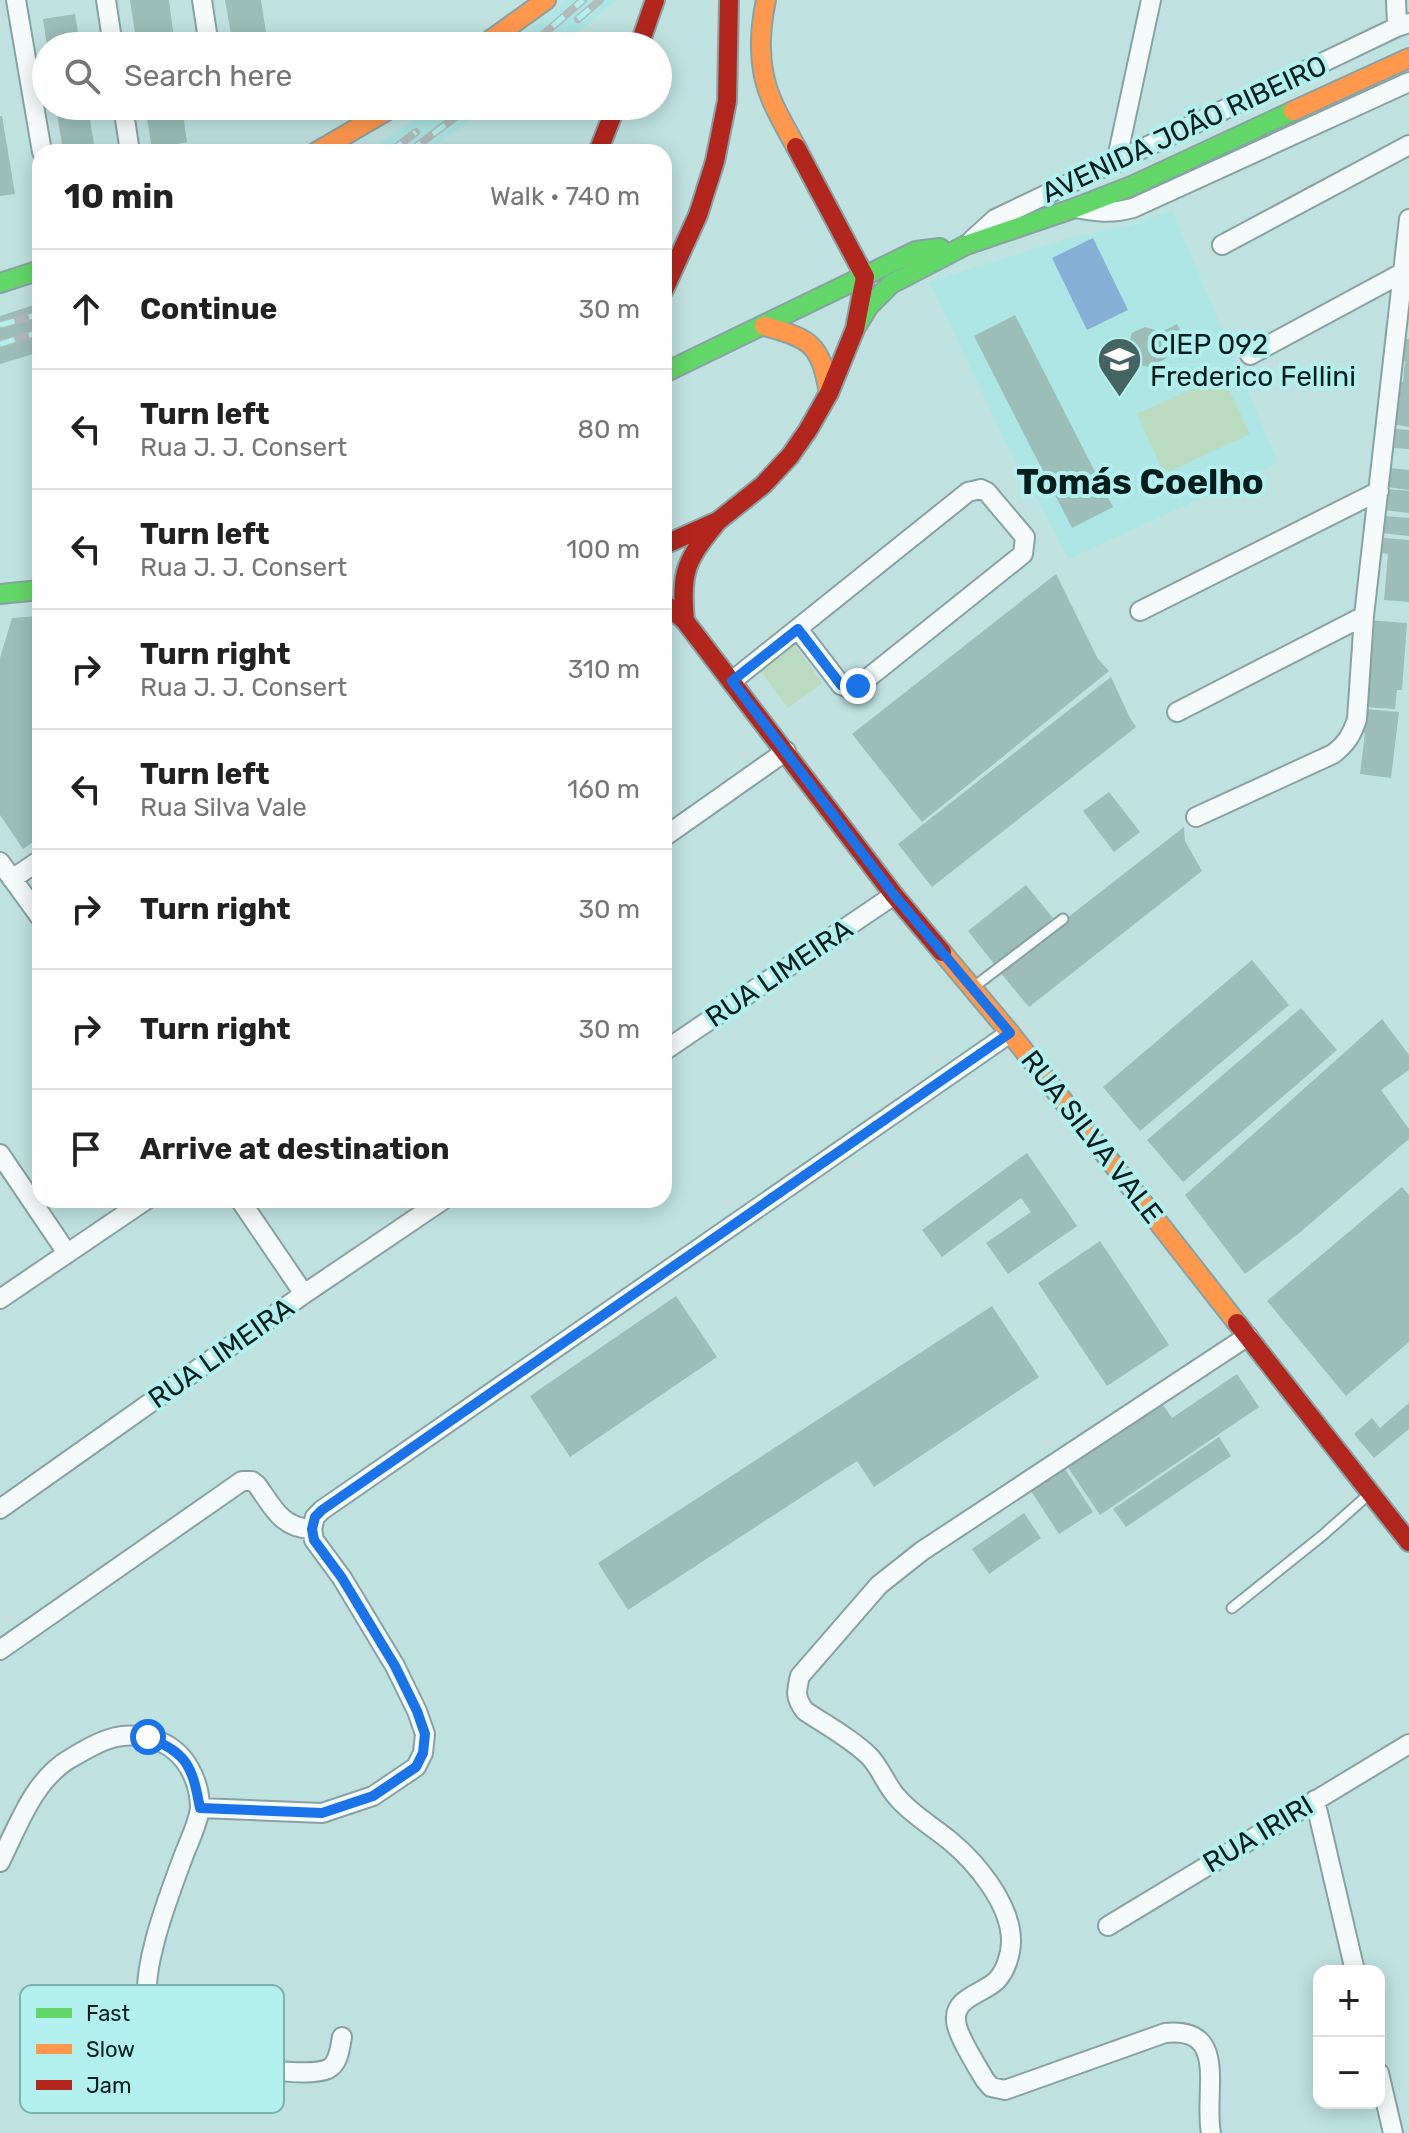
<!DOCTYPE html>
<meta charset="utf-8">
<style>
body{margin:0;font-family:Rubik,sans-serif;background:#f6f6f6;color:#222}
.controls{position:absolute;right:24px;bottom:24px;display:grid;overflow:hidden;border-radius:16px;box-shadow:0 4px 20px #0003}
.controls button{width:72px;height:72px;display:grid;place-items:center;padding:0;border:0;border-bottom:2px solid #e0e0e0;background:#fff;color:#222;font:40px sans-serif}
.stop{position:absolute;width:24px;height:24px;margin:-18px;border:6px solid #1a73e8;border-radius:50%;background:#fff}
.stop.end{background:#1a73e8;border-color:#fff;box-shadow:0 2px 8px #0008}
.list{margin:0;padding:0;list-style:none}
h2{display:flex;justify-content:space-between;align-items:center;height:104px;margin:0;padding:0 32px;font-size:34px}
h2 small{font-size:26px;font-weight:400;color:#767676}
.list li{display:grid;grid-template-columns:52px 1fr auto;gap:24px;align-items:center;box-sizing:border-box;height:120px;padding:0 32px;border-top:2px solid #e0e0e0}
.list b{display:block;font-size:30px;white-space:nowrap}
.list p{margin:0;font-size:26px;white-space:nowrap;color:#767676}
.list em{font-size:26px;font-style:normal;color:#767676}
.icon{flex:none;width:44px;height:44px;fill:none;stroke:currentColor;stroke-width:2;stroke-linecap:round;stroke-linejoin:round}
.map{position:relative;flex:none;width:1409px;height:2133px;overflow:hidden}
.search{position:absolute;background:#fff;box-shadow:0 4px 20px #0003;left:32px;top:32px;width:640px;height:88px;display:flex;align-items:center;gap:20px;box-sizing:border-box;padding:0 28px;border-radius:44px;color:#767676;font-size:30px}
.panel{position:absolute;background:#fff;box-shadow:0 4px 20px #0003;left:32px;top:144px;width:640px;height:1064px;border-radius:24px}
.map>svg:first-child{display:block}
</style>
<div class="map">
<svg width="1409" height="2133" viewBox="0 0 1409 2133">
<rect width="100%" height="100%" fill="#bfe2e1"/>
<!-- built -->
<path fill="#ace5e4" d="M566 0H616L562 46H511Z
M433 106H490L426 152H368Z
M1172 210 1278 463 1069 559 1005 440 929 282 1069 238 1132 225Z"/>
<!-- green -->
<path fill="#badbbf" d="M1222 375 1250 434 1164 474 1137 414Z
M794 644 822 683 788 708 759 669Z"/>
<!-- water -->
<path fill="#85afd4" d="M1093 238 1128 310 1087 330 1052 258Z"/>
<!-- building -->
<path fill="#9cbdb8" d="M130 0H169L175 46H137Z
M225 0H261L268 46H233Z
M75 14 80 46H47L43 19Z
M56 106H88L95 152H63Z
M145 106H182L187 142 152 149Z
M0 116H2L15 194 0 196Z
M40 303V352L0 364V316Z
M1015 315 1113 507 1072 528 974 336Z
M1177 324 1184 338 1169 345 1165 359 1148 367 1136 364 1127 348 1132 333 1145 327 1162 332Z
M1403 339H1409V427L1387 423 1393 381 1403 382 1405 361H1401Z
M1396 429 1409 430V449L1394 448Z
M1389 468 1409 470V490L1387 487Z
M1387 489 1409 491V513L1384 510Z
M1384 516 1409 518V536L1382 533Z
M1384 538 1409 540V602L1384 600 1388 554 1382 553Z
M1056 574 1098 659 1109 671 922 822 852 734Z
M40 616V837L23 849 0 815V658L12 618Z
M1366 620 1407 623 1402 690H1397L1395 709 1364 707Z
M1111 677 1130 718 1136 727 932 887 898 844Z
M1365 709 1399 712 1391 778 1360 774 1365 733H1362Z
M1109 792 1140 832 1114 852 1083 811Z
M1184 827 1185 841 1202 871 1029 1007 999 971Z
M1026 885 1053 918 995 965 968 931Z
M1252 960 1289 1005 1140 1131 1103 1087Z
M1301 1008 1337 1050 1183 1182 1147 1140Z
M1382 1019 1409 1055V1070L1381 1090 1409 1129V1139L1298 1234 1245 1274 1185 1195Z
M1027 1153 1077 1226 1008 1274 986 1243 1031 1212 1021 1198 942 1257 922 1230Z
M1402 1187 1409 1195V1342L1346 1396 1267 1301Z
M1100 1241 1169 1345 1107 1386 1038 1283Z
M676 1296 717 1357 570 1457 530 1396Z
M992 1306 1039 1377 874 1487 857 1461 628 1610 598 1563Z
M1237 1374 1259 1407 1100 1515 1067 1466 1161 1402 1172 1418Z
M1409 1403V1429L1374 1458 1354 1434 1372 1418 1380 1428Z
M1219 1437 1231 1456 1126 1527 1113 1509Z
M1063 1466 1093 1512 1059 1534 1029 1488Z
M1024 1513 1041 1538 989 1574 972 1549Z"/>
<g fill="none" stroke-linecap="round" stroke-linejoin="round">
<defs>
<path id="lane" d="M975 986 1063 919
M1232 1608 1323 1535 1368 1495"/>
<path id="street" d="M16 0 42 152
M106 0 113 46
M202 0 209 46
M1396 0 1397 27
M123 106 130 152
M217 106V109
M1116 163 1151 0
M1075 208C1096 212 1112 214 1133 208L1409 82
M972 240 995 219 1397 27 1409 23
M1222 245 1409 145
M1250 355 1402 273
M1140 611 1379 491
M732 681 968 492 981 489 987 492 1025 537 1023 554 858 686 849 688 841 685 798 629
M1177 712 1364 616
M1196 817 1333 754C1346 744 1352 735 1357 719L1364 616 1409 219
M664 837 786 751
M0 862 40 917
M12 879 40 860
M664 1051 894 895
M0 1154 67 1253
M240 1200 304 1294
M0 1299 146 1200
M0 1509 304 1294 443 1200
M0 1650 242 1481H252L257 1485C273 1507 281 1528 312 1529
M1315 1800 1355 1971
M200 1808 322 1813 373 1796 416 1767 423 1753 425 1734 417 1711 395 1666 342 1578 314 1540 312 1529 315 1517 322 1510 1010 1033
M0 1862C18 1826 34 1779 71 1758 102 1740 124 1727 161 1742 186 1753 199 1780 200 1806 200 1818 190 1840 185 1852 171 1890 138 1972 149 2010 153 2025 167 2039 180 2046 204 2061 302 2080 328 2069 339 2064 340 2047 342 2037
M1108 1926 1409 1744
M1379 2073 1393 2133
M1211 2133C1203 2092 1230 2026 1165 2033L1005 2090 991 2087 985 2080C977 2066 956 2034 956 2020 954 1997 985 1993 997 1980 1006 1970 1011 1954 1011 1941 1011 1904 976 1862 949 1840 932 1826 911 1814 897 1797 886 1785 881 1769 870 1757 852 1739 826 1725 805 1711 795 1698 796 1692 800 1676L879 1585 922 1551 1248 1336"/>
<path id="fast" d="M0 283 40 270
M856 327 869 306 891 284 966 245 1075 208 1134 185 1293 111
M664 373 916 251 940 248
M0 594 40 590"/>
<path id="slow" d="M766 0C759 33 758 70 772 101 779 117 788 132 796 147
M482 46 546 0
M1293 111 1409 58
M316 152 395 106
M764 326C811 339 820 343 829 393
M942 952 1010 1033 1237 1323"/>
<path id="jam" d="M639 46 655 0
M598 152 616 106
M664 290 698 215 715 161 727 101 729 0
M664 545 718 521 763 485 790 456 808 430 829 393 855 329 865 277 796 147
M664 603 685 621 894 895 942 952
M685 621C680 572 686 560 717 522
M1237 1323 1409 1542"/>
</defs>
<!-- lane casing -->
<use href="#lane" stroke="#87a2a2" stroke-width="13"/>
<!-- street casing -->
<use href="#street" stroke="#87a2a2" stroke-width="22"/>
<!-- fast casing -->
<use href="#fast" stroke="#87a2a2" stroke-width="22"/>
<!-- slow casing -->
<use href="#slow" stroke="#87a2a2" stroke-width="22"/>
<!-- jam casing -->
<use href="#jam" stroke="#87a2a2" stroke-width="22"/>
<!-- lane -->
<use href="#lane" stroke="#f5fbfa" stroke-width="9"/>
<!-- street -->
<use href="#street" stroke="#f5fbfa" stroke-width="18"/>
<!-- fast -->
<use href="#fast" stroke="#63d668" stroke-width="18"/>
<!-- slow -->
<use href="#slow" stroke="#ff974d" stroke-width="18"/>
<!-- jam -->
<use href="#jam" stroke="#b3261e" stroke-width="18"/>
<defs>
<path id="rail" d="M578 19 600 0
M530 46 583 0
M390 152 416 132
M409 152 470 106
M0 325 40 314
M0 344 40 332"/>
</defs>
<!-- rail casing -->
<use href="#rail" stroke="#b2bbbb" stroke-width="8"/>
<!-- rail -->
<use href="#rail" stroke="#b1f0ee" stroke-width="5" stroke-dasharray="15" stroke-linecap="butt"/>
</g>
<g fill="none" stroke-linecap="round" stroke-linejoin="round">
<!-- route -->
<path stroke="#1a73e8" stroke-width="10" d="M148 1737C188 1754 192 1766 200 1808L322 1813 373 1796 416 1767 423 1753 425 1734 417 1711 395 1666 342 1578 314 1540 312 1529 315 1517 322 1510 361 1483 1010 1033 894 895 732 681 798 629 841 685 849 688 858 686"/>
</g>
<!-- icons -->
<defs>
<symbol id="school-pin" viewBox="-11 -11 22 30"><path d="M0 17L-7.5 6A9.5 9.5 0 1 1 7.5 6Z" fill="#456362" stroke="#b1f0ee"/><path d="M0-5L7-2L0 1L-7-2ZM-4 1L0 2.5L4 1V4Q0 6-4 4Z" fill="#fff"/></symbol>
</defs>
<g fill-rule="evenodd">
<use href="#school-pin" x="1094" y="334" width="51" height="69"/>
</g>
<g text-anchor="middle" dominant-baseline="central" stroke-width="8" stroke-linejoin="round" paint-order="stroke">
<!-- street labels -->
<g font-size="28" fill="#041e1e" stroke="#b1f0ee">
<text transform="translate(1184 129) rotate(-25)">AVENIDA JOÃO RIBEIRO</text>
<text transform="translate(779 973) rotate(-34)">RUA LIMEIRA</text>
<text transform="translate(1092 1137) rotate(52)">RUA SILVA VALE</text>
<text transform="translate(221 1353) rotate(-35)">RUA LIMEIRA</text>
<text transform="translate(1258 1834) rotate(-31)">RUA IRIRI</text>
</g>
<!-- poi labels -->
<g font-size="28" fill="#041e1e" stroke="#b1f0ee" text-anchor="start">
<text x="1150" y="344">CIEP 092<tspan x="1150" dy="32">Frederico Fellini</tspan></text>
</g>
<!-- district labels -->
<g font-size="36" font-weight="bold" fill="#041e1e" stroke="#b1f0ee">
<text x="1140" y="481">Tomás Coelho</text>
</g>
</g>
<!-- legend -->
<rect x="20" y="1985" width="264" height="128" rx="12" fill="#b1f0ee" stroke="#7db1b0" stroke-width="2"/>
<rect x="36" y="2008" width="36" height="10" fill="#63d668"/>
<rect x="36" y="2044" width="36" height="10" fill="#ff974d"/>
<rect x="36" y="2080" width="36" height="10" fill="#b3261e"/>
<g font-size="22" fill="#041e1e">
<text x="86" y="2021">Fast</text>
<text x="86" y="2057">Slow</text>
<text x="86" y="2093">Jam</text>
</g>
</svg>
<div class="controls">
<button>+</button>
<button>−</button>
</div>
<div class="stop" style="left:148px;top:1737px"></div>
<div class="stop end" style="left:858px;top:686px"></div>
<div class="search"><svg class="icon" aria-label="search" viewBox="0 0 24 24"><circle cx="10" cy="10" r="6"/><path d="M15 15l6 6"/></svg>Search here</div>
<section class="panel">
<h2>10 min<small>Walk · 740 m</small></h2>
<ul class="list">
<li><svg class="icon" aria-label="ahead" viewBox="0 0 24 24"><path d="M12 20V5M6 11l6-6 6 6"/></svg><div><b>Continue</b></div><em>30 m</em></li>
<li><svg class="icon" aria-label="left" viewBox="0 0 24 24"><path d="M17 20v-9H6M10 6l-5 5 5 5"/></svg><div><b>Turn left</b><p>Rua J. J. Consert</p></div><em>80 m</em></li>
<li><svg class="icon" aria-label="left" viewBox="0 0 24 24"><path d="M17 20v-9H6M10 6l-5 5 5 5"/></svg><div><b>Turn left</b><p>Rua J. J. Consert</p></div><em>100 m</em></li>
<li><svg class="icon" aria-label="right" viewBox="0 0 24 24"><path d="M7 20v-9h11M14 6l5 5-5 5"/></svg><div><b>Turn right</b><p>Rua J. J. Consert</p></div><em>310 m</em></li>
<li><svg class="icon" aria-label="left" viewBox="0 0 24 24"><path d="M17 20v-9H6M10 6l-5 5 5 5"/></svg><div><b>Turn left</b><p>Rua Silva Vale</p></div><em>160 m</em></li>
<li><svg class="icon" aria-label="right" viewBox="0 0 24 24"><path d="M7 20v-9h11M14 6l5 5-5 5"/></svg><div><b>Turn right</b></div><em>30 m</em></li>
<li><svg class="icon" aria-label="right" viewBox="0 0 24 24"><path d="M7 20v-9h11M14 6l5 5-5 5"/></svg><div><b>Turn right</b></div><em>30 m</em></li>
<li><svg class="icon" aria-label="arrive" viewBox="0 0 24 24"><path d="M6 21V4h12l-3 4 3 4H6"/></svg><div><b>Arrive at destination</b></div></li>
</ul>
</section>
</div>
